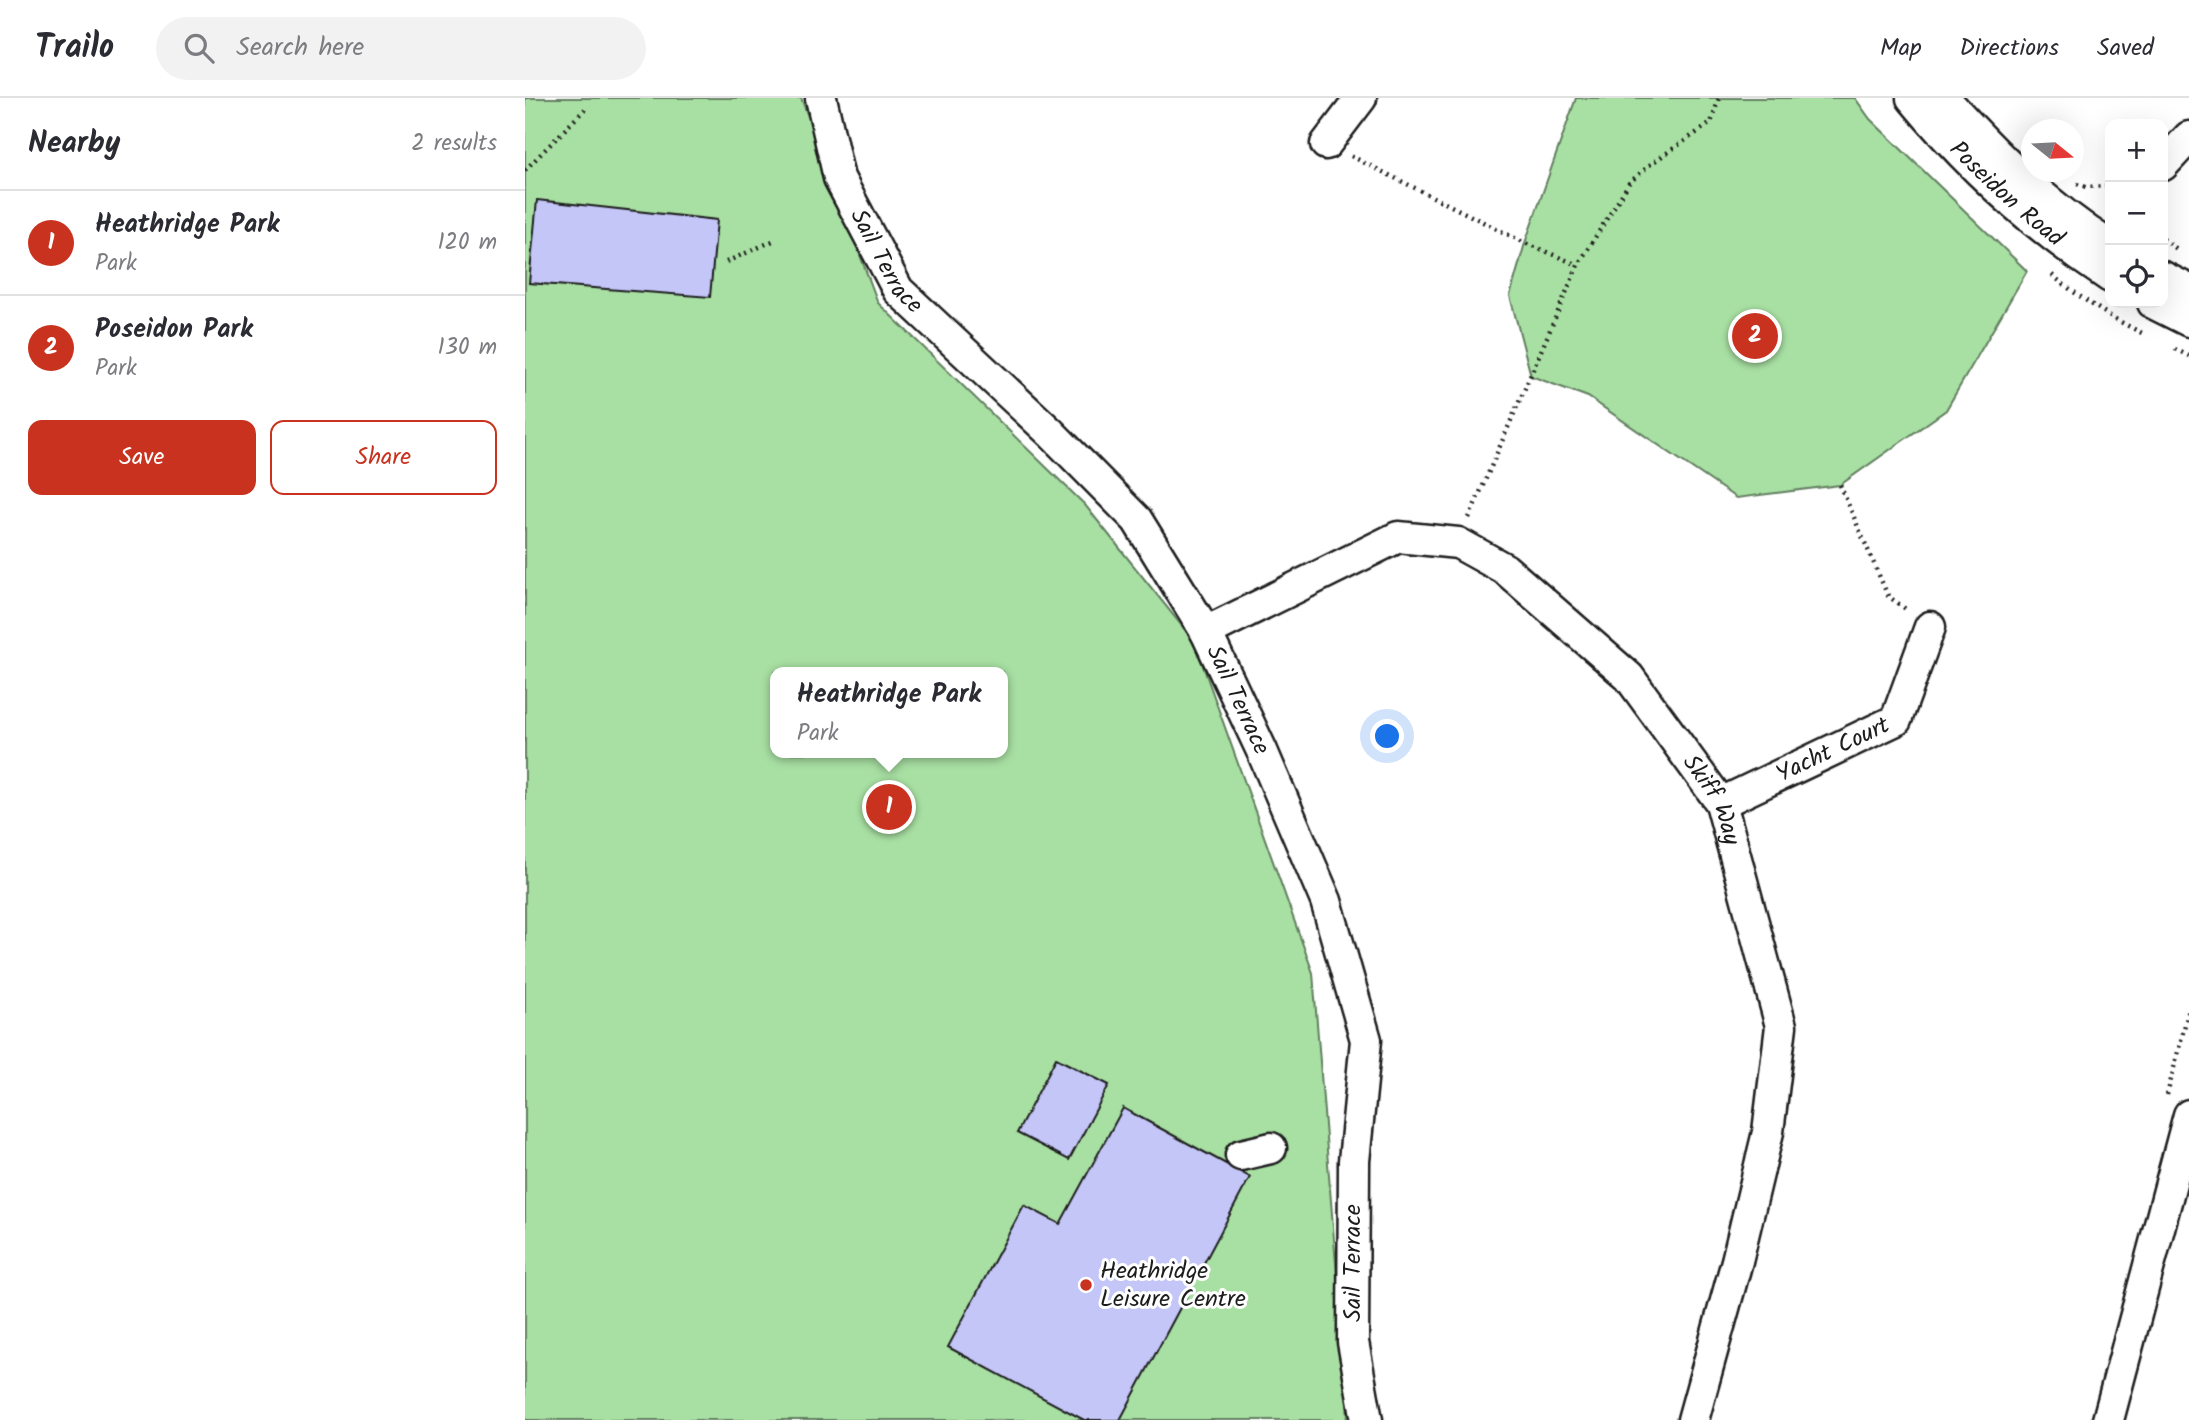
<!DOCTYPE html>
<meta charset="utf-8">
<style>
body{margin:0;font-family:Kalam,sans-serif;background:#f2f2f3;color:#2b2b33}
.controls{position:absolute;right:21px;top:21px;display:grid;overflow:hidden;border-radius:14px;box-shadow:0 7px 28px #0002}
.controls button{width:63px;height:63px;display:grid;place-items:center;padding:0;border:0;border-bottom:2px solid #e1e1e2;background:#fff;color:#2b2b33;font:35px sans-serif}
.compass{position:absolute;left:1496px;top:21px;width:63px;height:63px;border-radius:50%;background:#fff;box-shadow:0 7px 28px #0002;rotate:108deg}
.you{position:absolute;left:863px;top:639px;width:24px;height:24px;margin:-18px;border:5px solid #fff;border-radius:50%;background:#1a73e8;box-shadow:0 0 0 10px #1a73e833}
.badge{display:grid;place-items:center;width:46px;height:46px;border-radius:50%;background:#c8321e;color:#fff;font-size:23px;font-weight:700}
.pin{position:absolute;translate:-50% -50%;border:4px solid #fff;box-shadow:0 2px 7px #0006}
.popup{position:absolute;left:245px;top:569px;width:238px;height:91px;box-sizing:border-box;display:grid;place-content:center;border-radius:14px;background:#fff;filter:drop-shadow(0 2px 5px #0005);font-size:23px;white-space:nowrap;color:#7c7c81}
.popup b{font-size:26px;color:#2b2b33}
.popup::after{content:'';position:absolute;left:50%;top:100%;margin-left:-14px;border:14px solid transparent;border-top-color:#fff}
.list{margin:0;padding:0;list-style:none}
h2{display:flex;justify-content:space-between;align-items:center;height:91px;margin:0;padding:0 28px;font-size:30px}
h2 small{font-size:23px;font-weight:400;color:#7c7c81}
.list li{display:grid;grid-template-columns:46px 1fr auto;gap:21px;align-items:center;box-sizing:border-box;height:105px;padding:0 28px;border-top:2px solid #e1e1e2}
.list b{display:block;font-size:26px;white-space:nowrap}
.list p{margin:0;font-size:23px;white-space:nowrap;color:#7c7c81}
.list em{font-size:23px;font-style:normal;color:#7c7c81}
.actions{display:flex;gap:14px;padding:21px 28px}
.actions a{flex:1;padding:16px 0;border:2px solid #c8321e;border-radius:14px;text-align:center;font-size:24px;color:#c8321e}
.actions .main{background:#c8321e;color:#fff}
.icon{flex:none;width:38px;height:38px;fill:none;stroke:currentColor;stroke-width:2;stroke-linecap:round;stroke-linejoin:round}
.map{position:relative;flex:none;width:1664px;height:1322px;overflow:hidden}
header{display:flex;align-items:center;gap:42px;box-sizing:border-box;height:98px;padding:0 35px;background:#fff;border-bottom:2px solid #e1e1e2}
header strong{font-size:33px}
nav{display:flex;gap:38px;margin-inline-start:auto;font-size:24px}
.search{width:490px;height:63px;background:#f2f2f3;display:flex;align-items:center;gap:18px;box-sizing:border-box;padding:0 24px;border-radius:38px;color:#7c7c81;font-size:26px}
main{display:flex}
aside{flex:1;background:#fff}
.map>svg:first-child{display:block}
</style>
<header>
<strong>Trailo</strong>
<div class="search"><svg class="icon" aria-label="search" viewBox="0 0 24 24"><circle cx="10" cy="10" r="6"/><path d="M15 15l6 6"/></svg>Search here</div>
<nav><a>Map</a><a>Directions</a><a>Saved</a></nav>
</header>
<main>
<aside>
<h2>Nearby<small>2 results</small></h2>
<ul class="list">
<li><span class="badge">1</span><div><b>Heathridge Park</b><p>Park</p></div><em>120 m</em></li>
<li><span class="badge">2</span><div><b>Poseidon Park</b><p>Park</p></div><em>130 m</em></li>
</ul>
<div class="actions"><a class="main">Save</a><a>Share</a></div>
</aside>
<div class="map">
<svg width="1664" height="1322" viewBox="0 0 1664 1322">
<rect width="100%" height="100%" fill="#fff"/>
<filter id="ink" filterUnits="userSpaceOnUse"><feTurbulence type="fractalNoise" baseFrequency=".0143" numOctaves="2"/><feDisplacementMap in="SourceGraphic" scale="14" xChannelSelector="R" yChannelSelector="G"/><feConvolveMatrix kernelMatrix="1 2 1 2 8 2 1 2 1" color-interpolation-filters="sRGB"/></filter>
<g filter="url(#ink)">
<!-- green -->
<path fill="#a8e0a3" stroke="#627e60" stroke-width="2" fill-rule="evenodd" d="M0 0H276L353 205 560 407 669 543 788 875 823 1319 821 1322H0ZM250 574H478V655H250Z
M1051 0H1330L1345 21 1502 173 1421 312 1315 387 1211 400 1063 299 1006 278 985 198 1000 145Z"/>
<!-- building -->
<path fill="#c4c6f8" stroke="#1c1c1c" stroke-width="2" d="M12 102 192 122 185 199 4 185Z
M531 960 584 987 544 1062 492 1035Z
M598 1010 725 1079 595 1322H559L423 1249 499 1107 535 1126Z"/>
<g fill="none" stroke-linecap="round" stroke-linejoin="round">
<defs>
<g id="minor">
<path id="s1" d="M296 0 314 80 373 192 526 335 612 422 681 534 737 653 801 803 841 942 829 1063 828 1244 842 1322"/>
<path id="s2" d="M1387 0C1444 69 1511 130 1585 179"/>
<path d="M1419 0C1469 55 1521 108 1585 148"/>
<path d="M801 46 836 0"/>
<path d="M1638 67 1664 39"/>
<path d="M1638 179 1664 192"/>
<path d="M1628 205 1664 223"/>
<path id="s3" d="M681 534 873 439 933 445 980 471 1104 579 1196 705 1256 928 1243 1034 1212 1163 1168 1322"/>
<path id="s4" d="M1196 705 1371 622 1405 529"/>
<path d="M716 1057 746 1050"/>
<path d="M1583 1322 1664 1017"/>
</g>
</defs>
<!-- minor casing -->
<use href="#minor" stroke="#1c1c1c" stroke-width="35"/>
<!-- path -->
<path stroke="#1c1c1c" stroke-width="4.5" stroke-dasharray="2 5" stroke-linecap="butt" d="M826 58 1000 145 1053 167
M0 72 60 11
M1552 86 1561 89 1585 88
M1638 141 1652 151
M201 164 250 142
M1527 177C1555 200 1584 219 1617 235
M1650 251 1664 258
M1315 387 1363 498 1382 512
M944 420 1053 167 1104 85 1127 65 1186 25 1194 0
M1642 997 1664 911"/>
<!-- minor -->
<use href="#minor" stroke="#fff" stroke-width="30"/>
</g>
</g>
<!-- markers -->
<circle fill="#c8321e" stroke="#fff" stroke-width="2.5" cx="561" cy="1187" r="7"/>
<g text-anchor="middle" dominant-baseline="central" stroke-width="6" stroke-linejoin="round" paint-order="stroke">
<!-- street labels -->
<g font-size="24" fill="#1c1c1c" stroke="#fff">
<text stroke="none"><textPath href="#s2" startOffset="135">Poseidon Road</textPath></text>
<text stroke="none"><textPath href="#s1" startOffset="178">Sail Terrace</textPath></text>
<text stroke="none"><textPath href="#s1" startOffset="747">Sail Terrace</textPath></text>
<text stroke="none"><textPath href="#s4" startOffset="124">Yacht Court</textPath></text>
<text stroke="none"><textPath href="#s3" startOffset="642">Skiff Way</textPath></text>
<text transform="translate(828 1165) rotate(-90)">Sail Terrace</text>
</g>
<!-- poi labels -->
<g font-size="24" fill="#1c1c1c" stroke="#fff" text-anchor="start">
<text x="575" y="1173">Heathridge<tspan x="575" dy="28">Leisure Centre</tspan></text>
</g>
</g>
</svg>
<div class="controls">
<button>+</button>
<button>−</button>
<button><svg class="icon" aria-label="locate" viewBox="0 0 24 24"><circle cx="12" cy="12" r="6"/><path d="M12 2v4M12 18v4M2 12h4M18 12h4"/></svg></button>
</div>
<svg class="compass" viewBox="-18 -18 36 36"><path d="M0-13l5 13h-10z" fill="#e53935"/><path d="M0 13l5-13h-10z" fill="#7c7c81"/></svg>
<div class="you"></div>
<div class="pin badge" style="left:364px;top:709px">1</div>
<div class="popup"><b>Heathridge Park</b>Park</div>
<div class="pin badge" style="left:1230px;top:238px">2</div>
</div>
</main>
